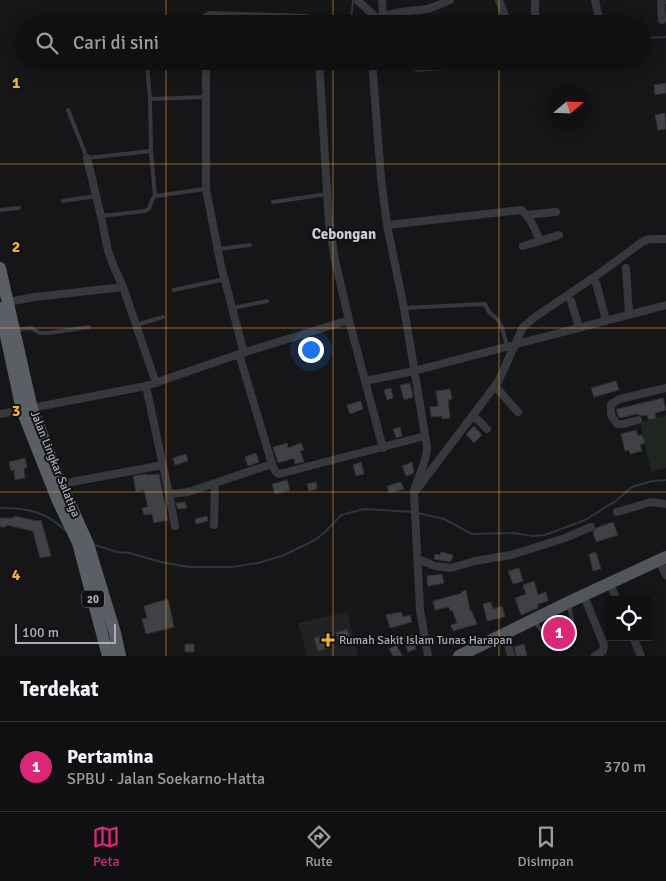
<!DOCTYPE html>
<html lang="id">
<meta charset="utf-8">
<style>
body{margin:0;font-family:Signika,sans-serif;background:#19191b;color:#f1f3f6}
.controls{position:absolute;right:15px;bottom:15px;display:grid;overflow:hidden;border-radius:0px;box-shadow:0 2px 12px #0003}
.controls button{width:45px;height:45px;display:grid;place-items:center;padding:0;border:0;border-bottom:1px solid #303032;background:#101012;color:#f1f3f6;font:25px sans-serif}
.compass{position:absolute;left:546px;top:85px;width:45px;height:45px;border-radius:50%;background:#101012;box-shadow:0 2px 12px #0003;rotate:71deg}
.scale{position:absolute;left:15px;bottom:12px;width:101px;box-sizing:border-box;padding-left:5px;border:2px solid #a8adb8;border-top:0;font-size:14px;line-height:18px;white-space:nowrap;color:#a8adb8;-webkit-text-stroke:4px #111113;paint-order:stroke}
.you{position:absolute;left:310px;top:349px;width:18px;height:18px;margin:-12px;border:4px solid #fff;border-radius:50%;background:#1a73e8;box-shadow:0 0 0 8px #1a73e833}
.badge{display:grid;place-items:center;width:32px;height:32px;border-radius:50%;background:#db2777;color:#fff;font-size:16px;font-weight:700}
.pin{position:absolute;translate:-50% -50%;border:2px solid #fff;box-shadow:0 1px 5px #0006}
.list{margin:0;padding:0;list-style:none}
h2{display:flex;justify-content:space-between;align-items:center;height:65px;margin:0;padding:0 20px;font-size:21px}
h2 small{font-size:16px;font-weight:400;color:#9c9d9f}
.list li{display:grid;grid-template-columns:32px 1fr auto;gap:15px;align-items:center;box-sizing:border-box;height:90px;padding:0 20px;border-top:1px solid #303032}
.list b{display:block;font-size:19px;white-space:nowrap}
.list p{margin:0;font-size:16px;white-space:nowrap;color:#9c9d9f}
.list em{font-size:16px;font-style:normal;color:#9c9d9f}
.icon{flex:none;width:28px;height:28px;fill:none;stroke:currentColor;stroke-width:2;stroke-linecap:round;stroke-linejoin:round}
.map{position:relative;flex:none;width:666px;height:656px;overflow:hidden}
.search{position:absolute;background:#101012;box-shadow:0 2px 12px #0003;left:15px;right:15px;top:15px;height:55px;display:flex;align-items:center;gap:12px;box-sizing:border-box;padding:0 18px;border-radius:28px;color:#9c9d9f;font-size:19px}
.sheet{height:155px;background:#101012}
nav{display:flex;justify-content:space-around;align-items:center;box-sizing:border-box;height:70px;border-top:1px solid #303032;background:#101012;font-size:14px;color:#9c9d9f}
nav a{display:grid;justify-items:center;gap:2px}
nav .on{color:#db2777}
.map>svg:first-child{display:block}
</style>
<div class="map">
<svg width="666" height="656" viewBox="0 0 666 656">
<rect width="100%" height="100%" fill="#161618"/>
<!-- built -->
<path fill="#222225" d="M347 612 358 656H307L298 623Z"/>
<!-- green -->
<path fill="#1e261f" d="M666 416V468L651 472 640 422Z"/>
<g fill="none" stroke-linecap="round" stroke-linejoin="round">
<!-- stream -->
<path stroke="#2c353c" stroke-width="2" d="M352 24 351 20 353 0
M642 38 666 37
M396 61 418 71 525 62 572 61
M0 508C28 508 45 511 66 531
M418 513 444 519 472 534 514 533 533 536 545 535 585 520 617 500 632 487 652 481 666 480
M95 545 117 552 129 553 165 563 189 567H232L258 563 282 556 315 540 325 532 341 515 364 509 414 512"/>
</g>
<!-- building -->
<path fill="#404145" stroke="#303034" d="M666 83V93L655 95 654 85Z
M665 113 666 129 658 130 655 115Z
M616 381 619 390 594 397 591 388Z
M410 383 413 397 404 400 400 385Z
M391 388 393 398 387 400 384 390Z
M450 389 452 399 448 400 450 418 442 419V416L431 417 430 407 438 406 436 391Z
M663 398 666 410 655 413 656 418 649 420 647 415 642 416 637 414 620 418 617 413V409Z
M361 401 363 409 350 414 347 405Z
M474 426 482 435 474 443 466 434Z
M400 427 402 436 396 438 393 429Z
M636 430 638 436 642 435 645 443 640 445 642 451 630 454 629 450 625 451 621 434Z
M287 443 288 448 301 443 304 450 300 451 304 462 295 464 294 458 278 463 273 447Z
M256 453 259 462 248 466 245 457Z
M186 454 188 461 175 465 173 458Z
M25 458 27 468H24L25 478 15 480 14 470 11 471 9 462Z
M361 462 364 474 356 476 353 465Z
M412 462 414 473 406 476 402 466Z
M147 474V475L159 474 168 520 154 523 152 514 144 515 142 508 148 507 144 490 136 492 133 476Z
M287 480 290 490 275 494 272 484Z
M316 482 317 489 309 491 307 484Z
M401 482 404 489 389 493 387 486Z
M185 502 187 508 178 509 176 503Z
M14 516 37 521 41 520 51 556 40 558 33 531 6 525V527H0V518H13Z
M207 516 208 521 196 524 195 519Z
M613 522 618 535 596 542 593 532 596 528Z
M441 552 453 555 451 562 434 559 435 554 440 555Z
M596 552 601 569 593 571 589 554Z
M519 568 523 581 513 584 508 571Z
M442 574 444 583 428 586 427 576Z
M534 581 538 595 546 592 548 601 538 604V608L521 615 515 598 526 594 523 585Z
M466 590 470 611 471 610 477 624 453 631 451 625 457 623 452 610 450 611 449 607 435 610 433 601 462 593 461 592Z
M168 599 174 627 146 634 142 619 147 618 144 606Z
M491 602 493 609 502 606 505 617 487 621 483 604Z
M401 612 403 617 410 615 412 622 390 628 386 615Z
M347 629 352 642 340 646 336 633Z
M326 635 330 648 318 651 314 638Z
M412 635 416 649 408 652 403 637Z
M185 644H194V652H185Z
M524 644 527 656H516L514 647Z
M396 645 402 655V656H393L389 649Z"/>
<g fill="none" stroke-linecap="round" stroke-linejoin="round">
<!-- service -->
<path stroke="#37383d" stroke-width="4" d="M147 64 150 99 206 97
M68 110 87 158 151 151
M155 196 205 189
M63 201 97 196
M273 202 327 194
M0 210 19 208
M101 216 145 211 149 209 152 200 155 196 151 151 150 99
M218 249 250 245
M174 290 225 279
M233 308 267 301
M404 308 485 304 489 312 497 319 502 327 507 346
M136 325 163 317
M17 330 31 328 40 333H49L89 327
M535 622C543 632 550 647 565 641 569 639 572 636 573 632 574 624 570 613 569 604"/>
<!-- minor -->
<path stroke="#37383d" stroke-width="8" d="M357 0 378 19
M382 0 383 16
M499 0 508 24
M595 0 600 24
M662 20 661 2 665 0
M535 21V0
M205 24V18L210 15 306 18 311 24
M374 24C387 10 409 12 427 9 435 7 443 3 450 0
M206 61V189L221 266 244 353
M319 61 329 223 335 260 349 320
M372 61 381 178 387 225 404 308 427 447C427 464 417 476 414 492L420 610 428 656
M87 158 101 216 108 251 114 267 123 287 156 383
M526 215 556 212
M387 225 521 210C531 217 535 230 540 241L559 235
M523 246 540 241
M626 268 629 313
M596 283 606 320
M571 301 579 327
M8 302 35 297 123 287
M239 354 272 464 275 471 279 474 425 436
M365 381 383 448
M146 386 169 494 188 492 272 464
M495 386 518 412
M0 414 146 386 239 354 349 320 365 381 414 371 666 305
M473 415 487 429
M638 420 623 424H617L611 415V404L620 399 666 388
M61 484 163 465
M417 489 498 382 523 327 535 317 603 271 642 242 649 239H666
M169 494 175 526
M617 512 651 502 666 504
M214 525 215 484
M418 559 435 566 451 568 475 561 511 555 565 538 591 527
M659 561 666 575
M610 584 617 600
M584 596 604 645 603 651 595 656
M505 634 511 656
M633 637 641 656"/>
<!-- primary -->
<path stroke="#53555c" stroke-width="12" d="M459 656 569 602 666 557"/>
<!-- trunk -->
<path stroke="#5b5e65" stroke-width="12" d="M0 268 32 409 61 484 88 544 115 633 120 656
M0 308 22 410 58 501 78 543 108 656"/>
</g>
<!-- grid -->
<path fill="none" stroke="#f2b134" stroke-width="1" stroke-opacity="0.55" d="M166 0V24M333 0V24M499 0V24M166 61V656M333 61V656M499 61V656M0 164H666M0 328H666M0 492H666"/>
<!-- markers -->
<path fill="#f2b134" stroke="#111113" stroke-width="2" d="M325.5 632.5h5v5h5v5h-5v5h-5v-5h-5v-5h5z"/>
<g text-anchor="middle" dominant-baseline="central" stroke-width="4" stroke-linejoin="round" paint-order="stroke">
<!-- shield labels -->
<rect fill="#111113" stroke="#7b7e86" stroke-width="1" x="82" y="590.5" width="22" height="17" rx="4"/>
<g font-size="11" font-weight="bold" fill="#a8adb8">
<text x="93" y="599">20</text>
</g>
<!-- street labels -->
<g font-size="12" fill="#a8adb8" stroke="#111113">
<text transform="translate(55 464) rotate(68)">Jalan Lingkar Salatiga</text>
</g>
<!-- poi labels -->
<g font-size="12" fill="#a8adb8" stroke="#111113" text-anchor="start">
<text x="339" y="640">Rumah Sakit Islam Tunas Harapan</text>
</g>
<!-- quarter labels -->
<g font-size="15" font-weight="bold" fill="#c9ccd4" stroke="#111113">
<text x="344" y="234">Cebongan</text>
</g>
</g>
<g font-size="16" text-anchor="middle" font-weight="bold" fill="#f2b134" stroke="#111113" stroke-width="4" stroke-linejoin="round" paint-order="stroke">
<text x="16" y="88">1</text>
<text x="16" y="252">2</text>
<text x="16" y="416">3</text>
<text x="16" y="580">4</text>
</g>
</svg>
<div class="controls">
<button><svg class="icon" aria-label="locate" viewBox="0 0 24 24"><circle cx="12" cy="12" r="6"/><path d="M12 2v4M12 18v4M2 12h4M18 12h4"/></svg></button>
</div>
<svg class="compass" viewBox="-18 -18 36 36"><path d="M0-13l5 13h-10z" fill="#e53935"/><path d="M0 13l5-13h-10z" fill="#9c9d9f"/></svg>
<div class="scale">100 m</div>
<div class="you"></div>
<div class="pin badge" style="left:559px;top:633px">1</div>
<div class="search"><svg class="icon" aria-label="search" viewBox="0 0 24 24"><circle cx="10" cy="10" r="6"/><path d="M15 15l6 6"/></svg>Cari di sini</div>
</div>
<section class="sheet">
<h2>Terdekat<small></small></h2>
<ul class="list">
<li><span class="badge">1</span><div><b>Pertamina</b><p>SPBU · Jalan Soekarno-Hatta</p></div><em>370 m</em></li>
</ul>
</section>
<nav>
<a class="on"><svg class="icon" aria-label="map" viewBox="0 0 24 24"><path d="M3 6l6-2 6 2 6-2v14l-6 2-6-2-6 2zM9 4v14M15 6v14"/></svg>Peta</a>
<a><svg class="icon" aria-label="directions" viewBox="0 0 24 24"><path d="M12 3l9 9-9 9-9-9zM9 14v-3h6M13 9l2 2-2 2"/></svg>Rute</a>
<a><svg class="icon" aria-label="saved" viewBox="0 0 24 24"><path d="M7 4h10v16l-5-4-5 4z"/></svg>Disimpan</a>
</nav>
